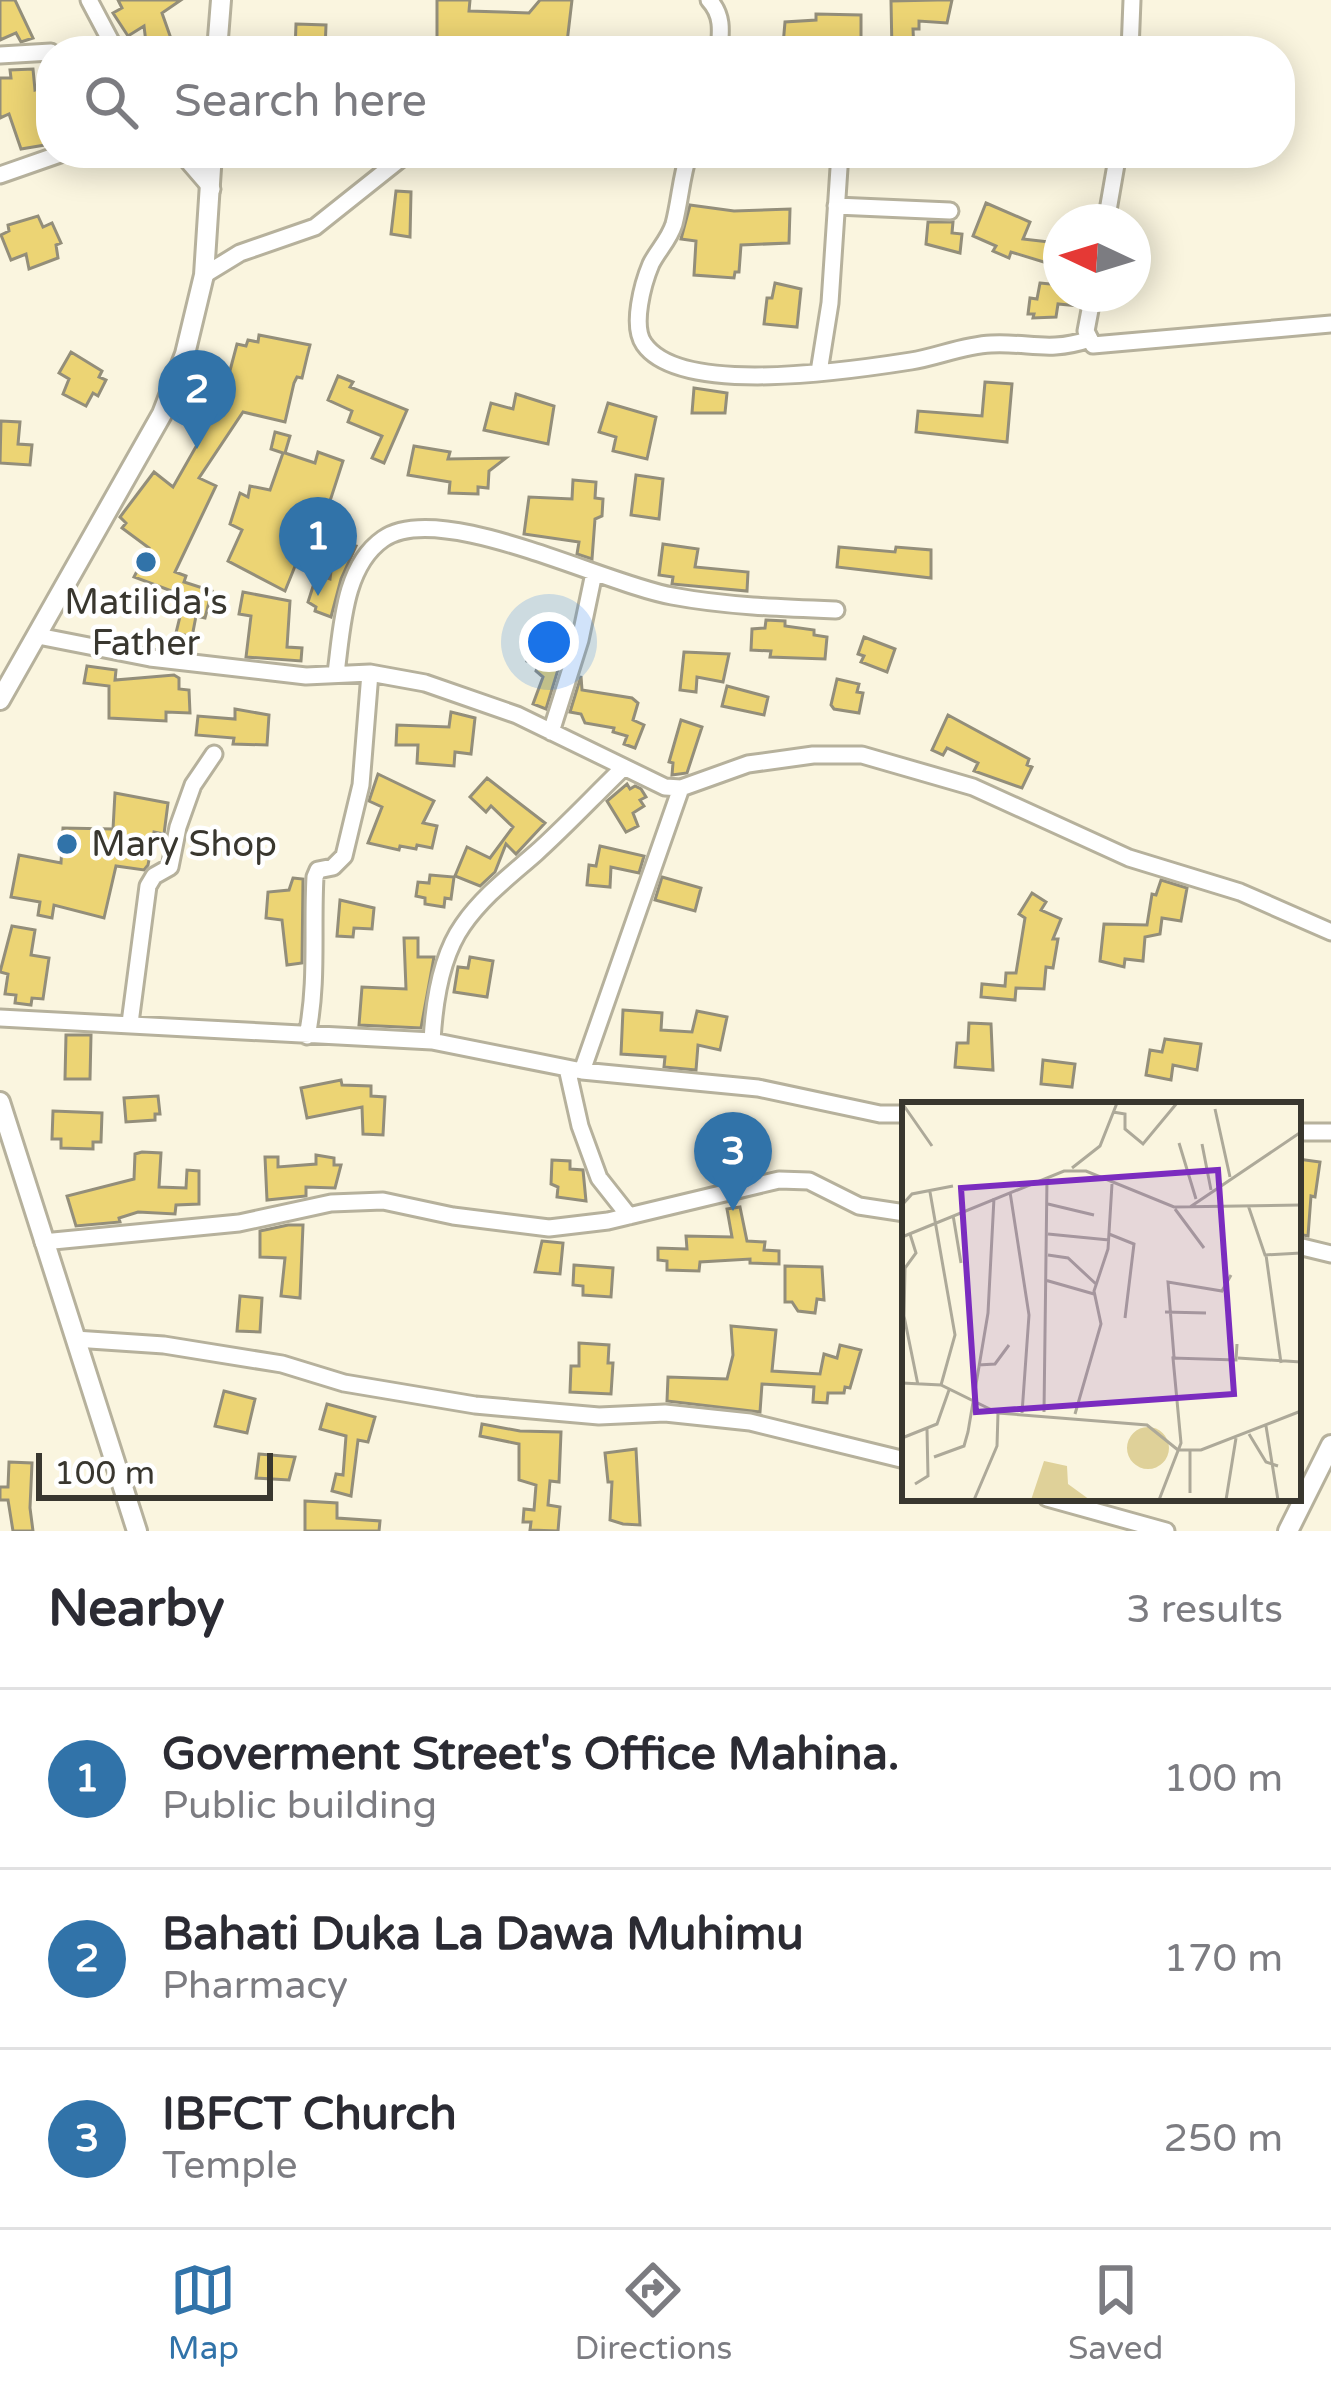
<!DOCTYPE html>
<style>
body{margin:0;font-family:"Varela Round",sans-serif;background:#f2f2f3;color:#2b2b33}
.compass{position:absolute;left:1043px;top:204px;width:108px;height:108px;border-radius:50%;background:#fff;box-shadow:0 6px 30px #0003;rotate:274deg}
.scale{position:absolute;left:36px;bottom:30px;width:237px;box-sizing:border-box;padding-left:12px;border:6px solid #39372f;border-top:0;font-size:33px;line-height:42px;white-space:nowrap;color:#39372f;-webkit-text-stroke:9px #fff;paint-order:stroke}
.you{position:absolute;left:549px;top:642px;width:42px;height:42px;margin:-30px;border:9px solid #fff;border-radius:50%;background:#1a73e8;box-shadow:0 0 0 18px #1a73e833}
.badge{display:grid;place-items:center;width:78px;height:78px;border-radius:50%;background:#3173a9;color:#fff;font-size:39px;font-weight:700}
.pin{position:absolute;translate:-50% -99px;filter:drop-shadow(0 3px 6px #0008)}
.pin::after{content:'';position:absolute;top:63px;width:42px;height:36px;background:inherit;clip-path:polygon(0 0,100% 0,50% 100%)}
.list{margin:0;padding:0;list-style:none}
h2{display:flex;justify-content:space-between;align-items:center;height:156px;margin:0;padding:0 48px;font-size:51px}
h2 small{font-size:39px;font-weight:400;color:#7c7c81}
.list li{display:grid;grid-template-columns:78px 1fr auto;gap:36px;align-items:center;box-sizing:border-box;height:180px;padding:0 48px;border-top:3px solid #e1e1e2}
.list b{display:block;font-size:45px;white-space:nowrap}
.list p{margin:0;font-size:39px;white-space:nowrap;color:#7c7c81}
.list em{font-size:39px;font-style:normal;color:#7c7c81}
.icon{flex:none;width:66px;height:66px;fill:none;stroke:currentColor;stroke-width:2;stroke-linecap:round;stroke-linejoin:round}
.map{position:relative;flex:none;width:1331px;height:1531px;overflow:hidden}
.search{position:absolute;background:#fff;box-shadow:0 6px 30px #0003;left:36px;right:36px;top:36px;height:132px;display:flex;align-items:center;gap:30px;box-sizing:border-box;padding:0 42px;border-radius:48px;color:#7c7c81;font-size:45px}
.sheet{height:696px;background:#fff}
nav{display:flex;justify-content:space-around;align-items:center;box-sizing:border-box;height:168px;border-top:3px solid #e1e1e2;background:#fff;font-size:33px;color:#7c7c81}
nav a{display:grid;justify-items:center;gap:6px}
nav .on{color:#3173a9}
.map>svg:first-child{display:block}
</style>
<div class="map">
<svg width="1331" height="1531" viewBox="0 0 1331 1531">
<rect width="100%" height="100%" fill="#faf5df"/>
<!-- building -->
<path fill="#ecd474" stroke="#938e7a" stroke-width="3" d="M0 0H15L33 38 21 42 16 33 0 40Z
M118 0H181L162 13 174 47 170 51H147L144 26 128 36 113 13 122 8Z
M437 0H470L469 11 529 13 540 0H572L566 51 528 48 464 51 462 40 437 44Z
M937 0H952L947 23 919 21V29H913L914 51H892L891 1Z
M816 14 861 15V51H787L788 45H783L785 22 816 20Z
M296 24 326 25 325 51H295Z
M33 69 35 90 51 85V144L21 149 9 114 0 118V78H11L10 70Z
M396 191 411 192 410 237 391 234Z
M986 203 1030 222 1023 239 1058 243 1056 256 1048 255 1047 263 1011 252 1009 258 993 251 996 246 973 236Z
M690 205 734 211 790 209 789 243 741 245 739 272H735L734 278 694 275 696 241 681 239Z
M38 216 43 227 52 223 61 243 56 245 58 258 29 269 26 254 11 260 1 235 9 231 8 225Z
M928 222H953L952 233 962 234 960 253 926 244Z
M775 283 801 289 797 327 764 324 767 298H772Z
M1040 283 1061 285V294H1081L1078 306 1058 304 1056 317 1033 318 1034 314H1028L1030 298 1037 299Z
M259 335 310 345 307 357 302 378 297 377 294 383 285 422 243 412 199 478 216 486 175 572 186 576 184 582 212 591 205 618 196 616 192 637 176 633 185 596 134 577 149 548 122 528 126 523 120 517 154 472 173 487 222 401 237 344 246 346 248 340 258 342Z
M71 352 102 371 99 377 106 380 98 396 93 393 86 406 63 394 69 379 59 373Z
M338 376 353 382 350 387 407 410 384 463 372 458 382 436 348 422 352 411 328 400Z
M985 382 1012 384 1007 442 916 432 918 411 982 416Z
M694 388 727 393 725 413H692Z
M516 394 554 406 548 444 484 430 491 403 513 409Z
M608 403 656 417 647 459 613 451 616 437 599 432Z
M1 421 20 422 18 444 32 445 30 465 0 463Z
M275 432 290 436 285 453 315 463 318 452 343 461 331 498 314 530 310 529 285 591 228 561 242 530 230 524 240 493 248 497 250 486 270 490 283 453 271 449Z
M414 446 450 452 448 459 506 458 489 471 488 488 478 487V494L449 493 450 482 408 475Z
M636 475 663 479 659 519 631 515Z
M573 480 596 482 595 498 603 499 602 516 595 519 592 559 577 554 579 542 524 534 529 497 572 499Z
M336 535 353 537 352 545 356 546 341 579 331 617 315 611 316 607 308 602 317 574 330 579Z
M663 544 698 549 695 567 748 572 747 591 672 584 673 577 659 575Z
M839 547 895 552 896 547 931 550V578L837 567Z
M243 592 290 601 287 647 302 648 301 661 246 657 251 616 239 614Z
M766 620 785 621V626L814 630V635L827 637 825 659 770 657 771 651 751 650 752 629 765 628Z
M864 637 895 649 887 672 861 662 864 656 858 654Z
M533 644 564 650 546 709 533 704 543 677 536 671 538 665 527 661Z
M684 652 729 654 723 682 697 677 696 692 680 690Z
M87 666 116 670 115 680 174 675 179 678V689L189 690 190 713 166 712V721L109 718V686L84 683Z
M581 676 582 690 632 698 638 703 633 720 644 725 635 748 624 744 627 736 613 732 614 728 585 723 581 714 570 712Z
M837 679 859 684 857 692 863 693 859 713 834 709 831 705Z
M727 686 768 697 764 715 722 706Z
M235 709 269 715 267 745 233 744 234 738 196 735 198 716 235 719Z
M451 712 475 718 471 754 455 752 454 766 417 763 418 745H396L397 725 449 727Z
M948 715 1029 759 1027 765 1032 767 1022 788 974 771 978 763 947 748 943 755 932 750Z
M681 720 702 727 687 773 672 775 673 763 669 762Z
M378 774 434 801 423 823 437 826 432 848 417 845 416 849 400 846 399 850 368 843 382 807 369 801Z
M487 778 545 823 516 854 506 844 495 872 480 886 455 876 467 847 490 858 513 827 491 806 486 812 470 797Z
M627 784 630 789 635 786 641 789 646 797 640 800 644 806 633 813 638 826 626 832 607 801Z
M115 793 168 803 164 834 154 832 148 865 144 870 116 866 104 918 54 905 52 918 38 915 40 902 11 897 19 855 61 863 63 828 113 829Z
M600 846 644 856 639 873 611 867 610 887 587 885 589 865 596 866Z
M430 875 454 877 451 899 445 898 444 907 425 904V898L416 896 418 882 429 883Z
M662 877 701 888 695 911 655 900Z
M293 878 303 879 302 963 287 965 282 920 266 918 268 892 289 890Z
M1161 880 1187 888 1181 921 1162 918 1160 934 1145 937 1143 961 1125 959 1124 967 1100 961 1104 924 1147 925 1152 894 1156 895Z
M1032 893 1046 902 1041 910 1061 919 1053 939H1058L1053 968 1046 967 1044 989 1016 988 1015 1000 981 997 982 984 1005 986 1006 973H1016L1025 918 1019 914Z
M340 900 374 908 372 929 354 928 353 937 337 936Z
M12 926 35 930 31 955 49 958 43 999 32 998 31 1005 15 1003 16 995 5 994 8 974 0 972Z
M404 938H418V957H434L421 1028 359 1025 362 987 406 989Z
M470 957 493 961 487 997 454 992 458 967 468 968Z
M623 1010 662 1013 661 1030 692 1032 697 1011 727 1017 720 1050 698 1045 696 1070 664 1067 665 1057 621 1054Z
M969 1023 991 1024 993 1070 955 1067 957 1043H968Z
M66 1035H91L90 1079H65Z
M1165 1039 1201 1044 1197 1070 1173 1065 1171 1080 1146 1075 1150 1050 1162 1052Z
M1043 1060 1075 1064 1072 1087 1041 1084Z
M341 1080 342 1085 371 1086V1096L385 1097 383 1135 363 1134 362 1107 307 1118 301 1088Z
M158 1096 160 1114H155V1120L126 1122 124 1098Z
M53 1111 102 1113 101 1142H93V1149L61 1148V1139H52Z
M142 1152 161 1153 159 1187 186 1188 187 1170 199 1171V1204L176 1205 175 1214 138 1212 119 1218 120 1222 76 1226 67 1196 134 1179 135 1154Z
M316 1155 334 1158V1165H341L335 1188 306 1187V1196L267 1200 265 1157H278V1167L316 1164Z
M1298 1159 1320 1162 1315 1197 1311 1196 1308 1236 1298 1234Z
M552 1160 570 1161V1169L583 1170 586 1201 557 1197 558 1187 551 1184Z
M740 1207 747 1241 765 1242 764 1250 779 1251V1264L750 1263V1259L700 1262 699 1271 667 1270V1261L658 1260V1248L687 1249 686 1236 732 1237 727 1209Z
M288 1225H303L300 1298 281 1296 285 1258 260 1257V1231Z
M542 1241 563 1243 560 1274 535 1272Z
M574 1265 613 1268 611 1297 583 1295V1286L573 1285Z
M785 1266 822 1267 824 1300 817 1299 815 1313 798 1311 792 1302H785Z
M240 1296 262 1298 260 1332 237 1331Z
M731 1326 776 1330 772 1371 820 1374 824 1354 837 1358 840 1345 861 1350 850 1388 845 1387 844 1393H828L827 1403 813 1402 814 1387 762 1384 760 1412 667 1401 668 1377 727 1379 733 1355Z
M579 1343 609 1345 608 1363H613L611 1394 570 1392 571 1366H579Z
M224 1391 255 1399 247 1433 215 1426Z
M327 1404 375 1417 368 1442 358 1440 351 1496 332 1491 336 1474 343 1475 346 1436 320 1429Z
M482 1424 520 1431 561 1432 559 1482 550 1481 548 1505 560 1507 558 1531 530 1530 531 1522H523L524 1509 534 1510 536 1485 519 1480V1444L480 1436Z
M636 1449 640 1525 623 1524 610 1520 612 1482H608L605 1453Z
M259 1454 295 1457 289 1480 256 1478Z
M9 1462 32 1463 30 1508 33 1531H13L8 1500H0V1487H8Z
M305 1501 337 1503V1518L380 1521 379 1531H305Z"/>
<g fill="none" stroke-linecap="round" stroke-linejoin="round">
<defs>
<path id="minor" d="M89 0 116 51
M709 0C723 15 721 31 719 51
M71 51 115 49
M1130 51 1132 0
M0 55 51 52
M181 153 212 189
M689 153C681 177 680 201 674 224 669 240 658 250 651 264 643 283 631 326 644 344 681 397 854 370 911 361 937 357 964 345 991 344 1031 342 1048 353 1090 339
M0 175 63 153
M836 206 950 211
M1106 222 1118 153
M204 275 240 253 315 227 408 153
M1093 294 1086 331 1093 345 1331 324
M819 372 830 303 840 153
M38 636 150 658 306 676 370 673 425 683 517 715 665 787 681 788 748 764 813 755H862L973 787 1129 858 1240 892 1331 932
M336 673C342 630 343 567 383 539 439 499 604 584 672 596 725 606 781 608 836 610
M551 732 580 640 594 573
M0 1018 432 1041 582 1071 758 1088 880 1114H905
M130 1023 148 886 154 876 170 867 178 827 193 785 214 754
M307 1036C318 982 312 931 315 877L318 870 333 867 344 856 361 785 370 673
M432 1041C434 1004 441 956 463 925 483 896 511 875 536 853 566 826 594 796 623 768
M567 1068 580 1126 599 1178 629 1216
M582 1071 681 788
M1298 1132H1331
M43 1242 239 1223 331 1203 383 1201 453 1216 549 1228 608 1221 779 1180 809 1181 859 1206 905 1213
M1298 1246 1331 1254
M75 1339 164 1345 282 1364 344 1383 475 1405 599 1416 665 1413 750 1422 905 1460
M1047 1498 1166 1531"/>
<path id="tertiary" d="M217 51 221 0
M0 700 162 414 185 354 204 275 212 153
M0 1102 137 1531
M1288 1531 1331 1445"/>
</defs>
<!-- minor casing -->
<use href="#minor" stroke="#b6b19c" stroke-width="21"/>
<!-- tertiary casing -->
<use href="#tertiary" stroke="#b6b19c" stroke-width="24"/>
<!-- minor -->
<use href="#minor" stroke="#fff" stroke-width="15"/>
<!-- tertiary -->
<use href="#tertiary" stroke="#fff" stroke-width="18"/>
</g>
<!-- markers -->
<g fill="#3173a9" stroke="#fff" stroke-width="4.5">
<circle cx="146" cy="562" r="12"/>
<circle cx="67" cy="844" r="12"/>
</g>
<g text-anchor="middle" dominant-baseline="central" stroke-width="9" stroke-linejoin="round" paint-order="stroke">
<!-- poi labels -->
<g font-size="36" fill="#39372f" stroke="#fff">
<text x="146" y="602">Matilida's<tspan x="146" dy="41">Father</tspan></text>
<text x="91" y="844" text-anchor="start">Mary Shop</text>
</g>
</g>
<!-- overview -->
<g transform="translate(902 1102)">
<rect width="399" height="399" fill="#faf5df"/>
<path d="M225 346a21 21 0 1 1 42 0a21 21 0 1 1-42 0ZM142 359 165 364 166 382 188 398H129Z" fill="#dfd199"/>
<path fill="none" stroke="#ada999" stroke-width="3" d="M0 1 30 44M313 7 328 75M211 10 223 12V27L241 42 275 1M277 41 294 97M300 42 309 88M170 66 198 44 215 1M28 90 53 233 39 283M108 90 127 213 120 311M146 102 192 113M0 103 10 92 51 84M346 103 363 153 399 151M288 105 399 30M273 107 302 146M51 113 59 161M8 132 14 151 3 166 2 214 16 283M146 132 207 138M207 132 232 142 223 216M0 135 162 69H184L272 105 399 103M146 153 166 156 194 182M364 153 379 261M143 178 192 192M263 210 304 211M272 255 266 180 320 189 329 173M336 256 399 260M76 263 93 262 107 243M0 281 39 283 96 311 245 323 276 348M142 310 145 76M173 312 199 222 192 189 206 147 210 82M364 324 376 398M347 332 364 360 376 364M0 336 35 322 47 288M277 348H299L399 309M32 355 62 344 66 330 86 211 92 96M13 382 26 374 25 327M288 391V349M72 398 95 344 96 311M257 398 279 341 271 256 334 258 335 242M324 398 334 336"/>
<path fill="#7b2cbf" fill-opacity="0.15" stroke="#7b2cbf" stroke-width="6" d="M316 68 332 292 74 310 59 86Z"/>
<rect width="399" height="399" fill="none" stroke="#39372f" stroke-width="6"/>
</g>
</svg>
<svg class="compass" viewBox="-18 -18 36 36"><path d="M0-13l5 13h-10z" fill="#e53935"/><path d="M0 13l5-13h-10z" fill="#7c7c81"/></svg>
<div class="scale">100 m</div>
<div class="you"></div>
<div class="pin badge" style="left:318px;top:596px">1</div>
<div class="pin badge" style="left:197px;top:449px">2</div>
<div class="pin badge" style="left:733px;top:1211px">3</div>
<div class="search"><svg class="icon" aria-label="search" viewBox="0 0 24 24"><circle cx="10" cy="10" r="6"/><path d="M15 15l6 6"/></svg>Search here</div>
</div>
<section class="sheet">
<h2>Nearby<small>3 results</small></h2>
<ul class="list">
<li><span class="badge">1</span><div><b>Goverment Street's Office Mahina.</b><p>Public building</p></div><em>100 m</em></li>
<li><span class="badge">2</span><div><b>Bahati Duka La Dawa Muhimu</b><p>Pharmacy</p></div><em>170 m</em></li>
<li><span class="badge">3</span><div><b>IBFCT Church</b><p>Temple</p></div><em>250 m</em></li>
</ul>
</section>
<nav>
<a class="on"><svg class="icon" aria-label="map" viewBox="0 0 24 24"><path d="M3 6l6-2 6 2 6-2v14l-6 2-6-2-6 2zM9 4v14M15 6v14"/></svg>Map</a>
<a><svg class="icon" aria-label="directions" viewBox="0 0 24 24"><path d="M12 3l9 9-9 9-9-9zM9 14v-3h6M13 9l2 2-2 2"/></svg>Directions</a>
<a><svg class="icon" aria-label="saved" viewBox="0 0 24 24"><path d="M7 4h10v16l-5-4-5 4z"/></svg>Saved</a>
</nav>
